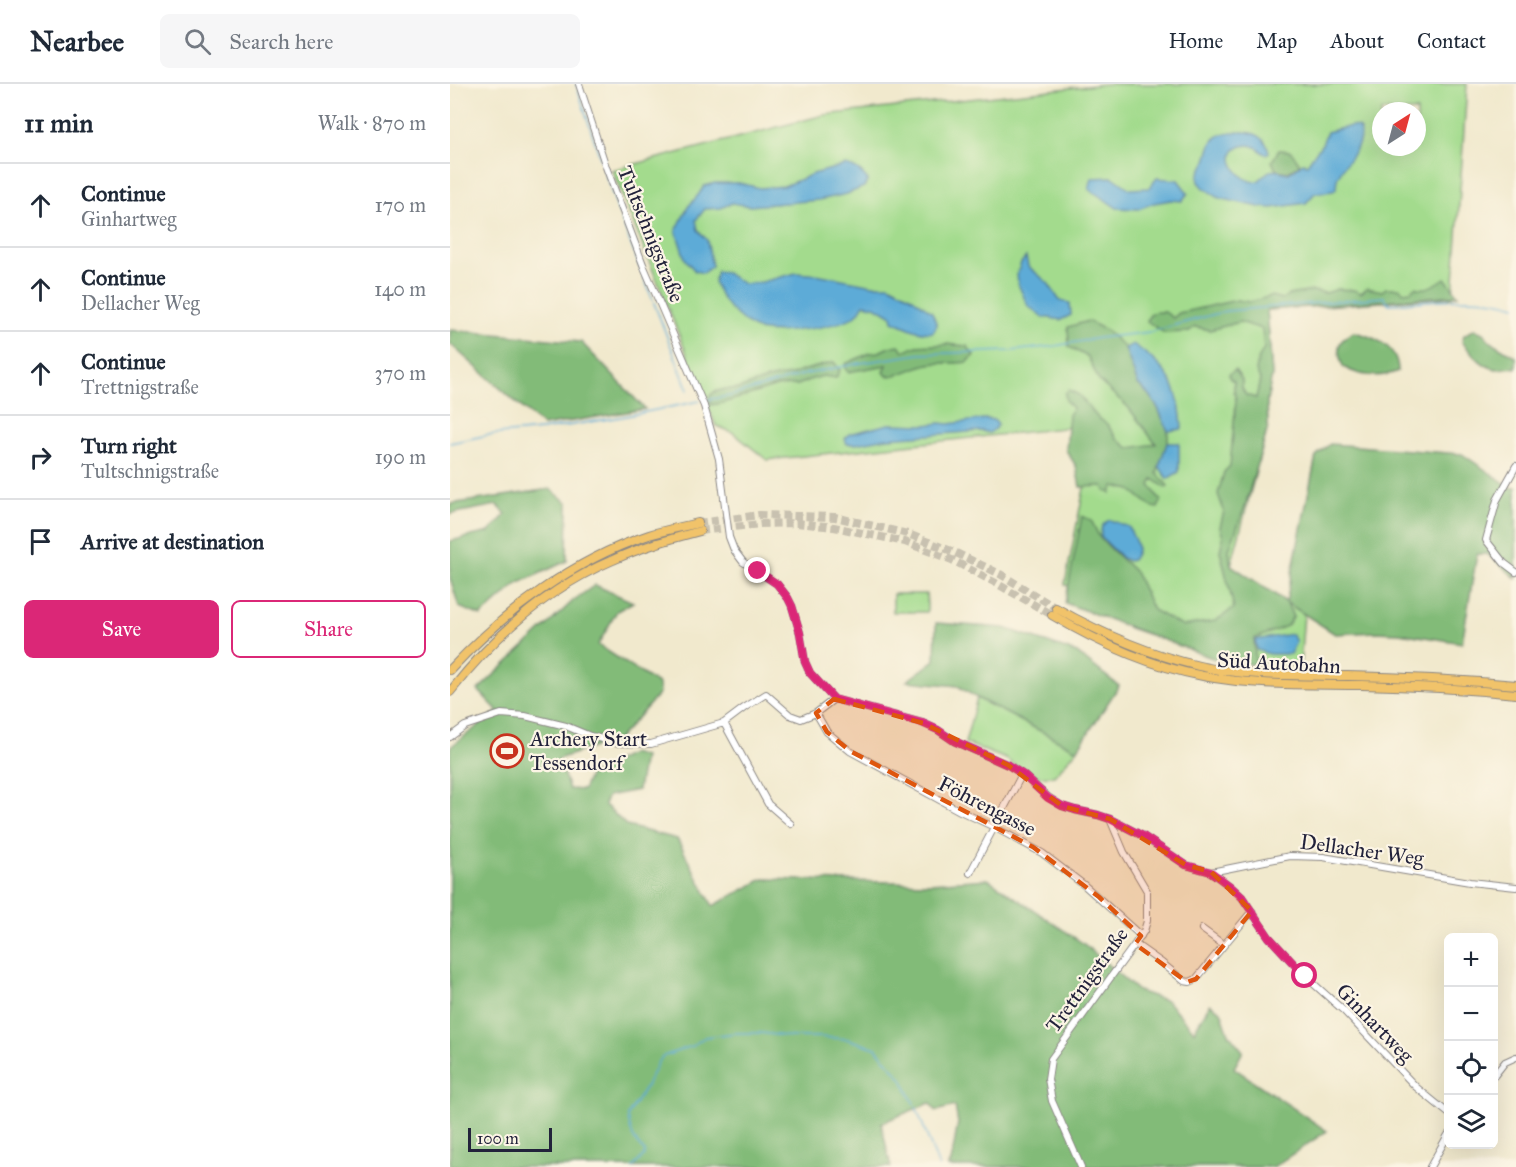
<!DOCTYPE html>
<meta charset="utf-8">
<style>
body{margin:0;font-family:"IM FELL Great Primer",serif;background:#f6f6f7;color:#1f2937}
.controls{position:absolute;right:18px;bottom:18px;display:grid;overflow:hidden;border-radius:9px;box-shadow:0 6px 24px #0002}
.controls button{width:54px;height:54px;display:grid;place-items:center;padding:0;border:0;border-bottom:2px solid #e0e1e3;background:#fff;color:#1f2937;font:30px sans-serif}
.compass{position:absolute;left:922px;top:18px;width:54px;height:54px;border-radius:50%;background:#fff;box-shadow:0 6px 24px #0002;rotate:36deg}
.scale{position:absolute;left:18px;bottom:15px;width:84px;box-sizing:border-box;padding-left:6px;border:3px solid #22223b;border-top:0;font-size:16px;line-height:21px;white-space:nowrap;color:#22223b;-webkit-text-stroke:4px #fcf5e5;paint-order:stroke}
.stop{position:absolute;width:18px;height:18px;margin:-14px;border:4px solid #db2777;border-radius:50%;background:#fff}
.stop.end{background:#db2777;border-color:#fff;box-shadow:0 2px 6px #0008}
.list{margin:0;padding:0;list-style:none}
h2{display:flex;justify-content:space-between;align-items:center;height:78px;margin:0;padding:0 24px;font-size:26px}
h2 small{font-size:20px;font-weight:400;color:#747a83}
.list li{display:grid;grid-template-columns:39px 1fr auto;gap:18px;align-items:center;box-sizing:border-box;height:84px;padding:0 24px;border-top:2px solid #e0e1e3}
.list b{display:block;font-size:22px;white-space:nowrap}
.list p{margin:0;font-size:20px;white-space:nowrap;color:#747a83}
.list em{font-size:20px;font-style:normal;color:#747a83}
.actions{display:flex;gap:12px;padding:18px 24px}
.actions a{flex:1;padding:14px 0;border:2px solid #db2777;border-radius:9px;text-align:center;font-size:21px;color:#db2777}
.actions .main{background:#db2777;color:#fff}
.icon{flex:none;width:33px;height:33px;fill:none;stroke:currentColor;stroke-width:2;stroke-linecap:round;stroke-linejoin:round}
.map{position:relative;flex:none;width:1066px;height:1083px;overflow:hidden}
header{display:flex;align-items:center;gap:36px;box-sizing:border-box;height:84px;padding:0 30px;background:#fff;border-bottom:2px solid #e0e1e3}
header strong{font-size:28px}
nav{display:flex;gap:33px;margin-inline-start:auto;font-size:21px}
.search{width:420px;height:54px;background:#f6f6f7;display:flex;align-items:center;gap:15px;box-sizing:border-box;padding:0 21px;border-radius:9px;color:#747a83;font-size:22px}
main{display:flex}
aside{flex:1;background:#fff}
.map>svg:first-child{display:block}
</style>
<header>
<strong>Nearbee</strong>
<div class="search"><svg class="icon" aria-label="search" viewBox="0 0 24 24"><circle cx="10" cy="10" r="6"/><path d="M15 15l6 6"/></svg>Search here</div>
<nav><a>Home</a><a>Map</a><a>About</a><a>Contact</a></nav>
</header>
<main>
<aside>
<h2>11 min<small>Walk · 870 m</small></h2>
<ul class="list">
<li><svg class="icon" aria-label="ahead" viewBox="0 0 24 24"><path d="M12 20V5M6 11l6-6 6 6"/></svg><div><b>Continue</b><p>Ginhartweg</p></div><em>170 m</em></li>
<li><svg class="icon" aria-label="ahead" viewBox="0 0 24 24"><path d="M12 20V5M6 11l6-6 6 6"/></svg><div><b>Continue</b><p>Dellacher Weg</p></div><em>140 m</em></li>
<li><svg class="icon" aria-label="ahead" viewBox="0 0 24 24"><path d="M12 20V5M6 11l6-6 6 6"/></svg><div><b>Continue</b><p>Trettnigstraße</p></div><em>370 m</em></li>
<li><svg class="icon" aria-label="right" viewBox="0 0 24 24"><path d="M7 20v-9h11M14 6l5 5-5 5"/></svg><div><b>Turn right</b><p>Tultschnigstraße</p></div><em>190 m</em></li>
<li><svg class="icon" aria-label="arrive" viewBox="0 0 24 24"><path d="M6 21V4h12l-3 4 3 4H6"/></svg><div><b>Arrive at destination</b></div></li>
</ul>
<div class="actions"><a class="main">Save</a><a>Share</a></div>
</aside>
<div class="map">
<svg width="1066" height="1083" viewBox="0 0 1066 1083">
<rect width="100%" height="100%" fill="#fcf5e5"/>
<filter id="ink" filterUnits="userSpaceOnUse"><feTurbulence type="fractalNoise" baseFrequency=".0167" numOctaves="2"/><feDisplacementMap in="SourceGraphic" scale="12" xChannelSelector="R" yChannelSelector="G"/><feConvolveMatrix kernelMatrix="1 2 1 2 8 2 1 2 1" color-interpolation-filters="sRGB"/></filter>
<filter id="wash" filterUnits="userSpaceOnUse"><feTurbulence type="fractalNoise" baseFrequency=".008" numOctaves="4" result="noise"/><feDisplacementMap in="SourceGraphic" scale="24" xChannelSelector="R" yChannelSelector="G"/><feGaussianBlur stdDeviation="1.35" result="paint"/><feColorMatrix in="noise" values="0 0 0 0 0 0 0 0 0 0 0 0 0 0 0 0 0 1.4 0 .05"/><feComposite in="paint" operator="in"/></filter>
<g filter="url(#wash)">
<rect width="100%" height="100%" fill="#f1e9cd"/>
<!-- green -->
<path fill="#a3db8d" stroke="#627e64" stroke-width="1.5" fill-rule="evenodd" d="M655 0H1017L1003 213 817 226 822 291 817 317 818 343 781 481 854 530 850 582 767 573 679 544 615 500 634 404 622 343 317 376 282 348 266 342 162 86 374 31ZM931 27H967V63H931Z
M443 510H477V528H443Z
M527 614 627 666 604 692 581 693 556 675 515 659Z"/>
<!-- forest -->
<path fill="#82bb78" stroke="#526e5a" stroke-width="1.5" d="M829 66 841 67 850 80 838 88 826 86 822 77Z
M995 194 1008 211 817 226 822 291 817 317 818 343 795 422 779 466 781 481 836 518 866 372 880 360 1012 370 1062 404 1066 403V494L1037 470H1027L1012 559 949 549 926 548 885 550 837 519 843 533 837 542 804 555 806 581 765 575 615 519 632 432 641 436 650 454 685 488 703 526 732 542 765 537 784 524 770 467 773 453 770 443 774 427 768 410 774 388 780 382 786 316 784 307V297L780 295 779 290 785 286 792 296V304L796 311 806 314 810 296 806 287 808 276 814 264 812 245 790 238 760 246 745 243 738 248 714 249 697 237C700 227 706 228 715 228L723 234 729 229 787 216 800 218 821 212 832 215 838 211 863 207 876 209 888 205 904 206 911 209 917 204 932 207 936 204H949L954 208 961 207 965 203C975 208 987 200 995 194Z
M638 237 656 246 675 264 688 300 699 311 708 324 718 347V357L707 389 718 402 716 404 703 395 700 401 711 417 708 424 702 423 681 406 664 402 661 409 655 407 653 402 630 403 626 382 616 366 619 331 623 324 616 317 615 309 619 306 629 311 648 334 657 340 667 355 679 364 706 360 678 323 649 297 638 273 619 263 618 243Z
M1024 245 1033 249 1041 258 1066 273V284C1059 282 1054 285 1047 285 1033 284 1021 268 1012 258L1014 251Z
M0 246 131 258 195 325 93 342 0 260Z
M904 248C925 253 948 262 948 287 930 295 909 292 893 283 886 264 886 257 904 248Z
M496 260 517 262 524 271 518 278C505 280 492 278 479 280 464 282 453 292 437 292L434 288 437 281 398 288 396 286 395 280 420 269 429 268 439 263 449 261 454 267C469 258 480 263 496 260Z
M384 278 390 286 386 294 373 292 359 296 348 301 327 302 273 319 261 321 259 313 264 308 275 305H288L320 294 341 291 351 287Z
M100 405 118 419 117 477 67 500 31 532 9 523 0 494V457L39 448 56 430 47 421 0 430V420Z
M145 501 183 518 167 527 148 561 208 600 209 610 168 655 108 675 119 705 133 706 139 692 182 669 194 673 188 706 158 712 154 720 177 742 227 755 263 822 313 795 480 799 538 795 634 860 688 907 717 917 744 947 760 920 771 927 779 950 793 967 784 984 877 1047 823 1083H498L501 1078 508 1039 505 1022 486 1027 480 1019 431 1039 441 1083H0V663L48 627 28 606 124 516Z
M486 539 555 544 627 569 669 602 627 666 527 614 508 602 457 597 485 576Z"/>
<!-- water -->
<path fill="#5dabd7" stroke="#406689" stroke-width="1.5" d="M901 42 908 43 911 47C909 70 898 73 889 91 886 95 886 101 886 105L883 107 865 109 856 119 822 124 809 123 769 114 754 104 749 98 748 92C750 87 752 84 755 79 759 71 759 58 767 53 770 50 776 50 781 49 798 46 815 48 819 68L817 70 813 69C806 62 802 60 792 62 772 68 786 92 800 97 812 100 812 90 820 87 825 85 833 88 839 89L853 79 857 80 872 60 877 48Z
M396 81C407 84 412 88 418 96L414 103 397 110 369 116 300 122 282 119 271 124 255 125 246 136 248 146 257 156 262 182 253 189 245 187 235 175 226 147 238 123 249 110 254 102 265 99H289L310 104 334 102 363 90Z
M663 93 680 105 699 104 707 94 728 96 738 109 732 117 721 116 704 119 688 125 667 124 639 105 642 94Z
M576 173 578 182 598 199 610 217 620 219 621 231 611 236 593 233 578 222 568 200 567 190 571 179Z
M267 187 276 189 294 200 312 198 346 189 371 191 423 201H439L460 212 482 228 487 241 483 248C470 251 456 242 443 237L442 232 427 223 414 220C412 223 409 229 406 231 391 243 324 252 306 245 303 244 301 242 298 240 281 228 272 217 264 198Z
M683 260C718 285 730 301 732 345L718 347 708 324 699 311 688 300 675 264Z
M535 335C541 335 545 335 548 341L545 345 539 349 532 347 437 354 406 360H397L395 355 399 350 439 340 475 341 490 339 499 340Z
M717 359H729V388L717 395 709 382Z
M660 436 679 443C683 456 693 462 682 476L678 477 672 474 651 453C650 445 652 439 660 436Z
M842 550 846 558 840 570H819L807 566 805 556Z"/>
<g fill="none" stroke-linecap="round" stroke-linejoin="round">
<!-- stream -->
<path stroke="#5dabd7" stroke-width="1.5" d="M126 0 151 76
M154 86 170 132 238 306
M255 316 280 312 356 290 410 279 469 270 561 267 605 262 649 254 700 248 776 227 934 213 939 220C981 218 1025 209 1066 222
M0 359 38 351 91 346 171 333 250 317
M466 1023 489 1083
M183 1083 194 1072 195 1067C184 1060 179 1044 178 1031L195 1004 209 976 214 972 242 962 255 953 285 949H311L342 953H369L397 955 426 964 452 995 464 1020"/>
</g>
</g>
<g filter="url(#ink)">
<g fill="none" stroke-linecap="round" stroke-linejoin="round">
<!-- highway-tunnel -->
<path stroke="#c8c1b0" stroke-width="8" stroke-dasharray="8 4" stroke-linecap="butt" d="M248 439 310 431 385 433 458 450 504 468 550 490 606 524
M250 447 310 440 347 439 384 443 455 458 502 476 544 498 602 531"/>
<defs>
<path id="minor" d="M129 0 156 83 194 183 254 322 269 375 279 453 284 466 293 478 327 500 338 514 342 522 350 549 355 578 360 589 384 615
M1066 382 1047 416 1036 456 1054 479 1066 488
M384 615 473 639 488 646 504 657 558 681 572 690 598 713 612 722 625 726 648 731 660 735 693 752 736 781 761 788 840 772 873 773 1020 798 1066 803
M366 629 377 648 400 667 510 727 544 743 592 769 634 801 691 852
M274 639 318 720 341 740
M0 653 15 642 51 630 75 632 116 642 140 652 169 659 201 660 274 639 294 624 316 610 340 631 351 635 366 629 384 615
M761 788 780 802 792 813 819 853 855 892 894 927 966 1003 998 1029
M520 789 572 690
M752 845 774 861
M685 860 712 879 734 897 740 898 746 895 802 827
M1044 992 1055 978 1066 973
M631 1083 602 1017 598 995 601 975 685 860 694 847 697 837V807L674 768 660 735
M980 1083 998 1051"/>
<path id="highway" d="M606 524C652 550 698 570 749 582 797 593 849 591 898 592 954 593 1010 596 1066 601
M602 531C649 559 699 582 753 592 805 602 859 600 912 601 963 602 1015 605 1066 610
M0 586C55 527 123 476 199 451 215 446 232 443 248 439
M0 608C44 552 97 504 163 476 191 463 220 455 250 447"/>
</defs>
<!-- minor casing -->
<use href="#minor" stroke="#8a8684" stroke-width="8"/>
<!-- highway casing -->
<use href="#highway" stroke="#8a8684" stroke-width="10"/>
<!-- minor -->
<use href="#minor" stroke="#fff" stroke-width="6"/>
<!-- highway -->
<use href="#highway" stroke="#f1c36a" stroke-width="8"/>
</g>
</g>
<g fill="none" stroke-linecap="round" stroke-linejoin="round" filter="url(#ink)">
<!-- route -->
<path stroke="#db2777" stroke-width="8" d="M308 487 327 500 338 514 342 522 350 549 355 578 360 589 384 615 472 639 488 646 504 657 558 681 572 690 598 714 612 722 625 726 648 731 660 735 693 752 736 781 761 788 780 802 792 813 819 853 855 892"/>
</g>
<!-- marked area -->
<path fill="#de560e" fill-opacity="0.2" stroke="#de560e" stroke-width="4.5" stroke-dasharray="12 8" stroke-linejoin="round" d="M384 615 473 639 558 681 612 722 660 735 736 781 761 788 802 827 746 895 737 898 685 860 691 852 649 813 583 763 400 667 377 648 366 629Z"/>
<!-- icons -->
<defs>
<symbol id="stadium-ring" viewBox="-11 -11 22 22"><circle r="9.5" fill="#fcf5e5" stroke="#c8321e" stroke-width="1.5"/><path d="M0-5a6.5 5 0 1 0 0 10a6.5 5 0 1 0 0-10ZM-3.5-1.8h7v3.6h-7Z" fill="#c8321e"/></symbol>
</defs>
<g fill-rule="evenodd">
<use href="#stadium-ring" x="38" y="648" width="38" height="38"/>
</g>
<g text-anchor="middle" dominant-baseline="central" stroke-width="4.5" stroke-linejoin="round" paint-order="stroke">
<!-- street labels -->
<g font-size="21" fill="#22223b" stroke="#fcf5e5">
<text transform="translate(201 150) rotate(68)">Tultschnigstraße</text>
<text transform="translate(829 579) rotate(3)">Süd Autobahn</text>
<text transform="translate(537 722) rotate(27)">Föhrengasse</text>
<text transform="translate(912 766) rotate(8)">Dellacher Weg</text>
<text transform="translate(637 896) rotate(-54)">Trettnigstraße</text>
<text transform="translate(925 939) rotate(46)">Ginhartweg</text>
</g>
<!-- poi labels -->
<g font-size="21" fill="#22223b" stroke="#fcf5e5" text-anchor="start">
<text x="80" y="655">Archery Start<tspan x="80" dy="24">Tessendorf</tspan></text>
</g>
</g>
</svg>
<div class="controls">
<button>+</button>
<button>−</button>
<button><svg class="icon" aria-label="locate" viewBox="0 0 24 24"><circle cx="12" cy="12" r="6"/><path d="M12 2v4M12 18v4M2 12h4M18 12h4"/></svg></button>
<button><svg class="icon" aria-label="layers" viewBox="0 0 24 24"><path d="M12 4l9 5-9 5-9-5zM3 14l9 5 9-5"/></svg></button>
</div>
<svg class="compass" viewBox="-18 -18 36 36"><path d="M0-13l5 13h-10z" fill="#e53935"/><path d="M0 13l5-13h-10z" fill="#747a83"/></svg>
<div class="scale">100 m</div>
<div class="stop" style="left:855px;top:892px"></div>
<div class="stop end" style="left:308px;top:487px"></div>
</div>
</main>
